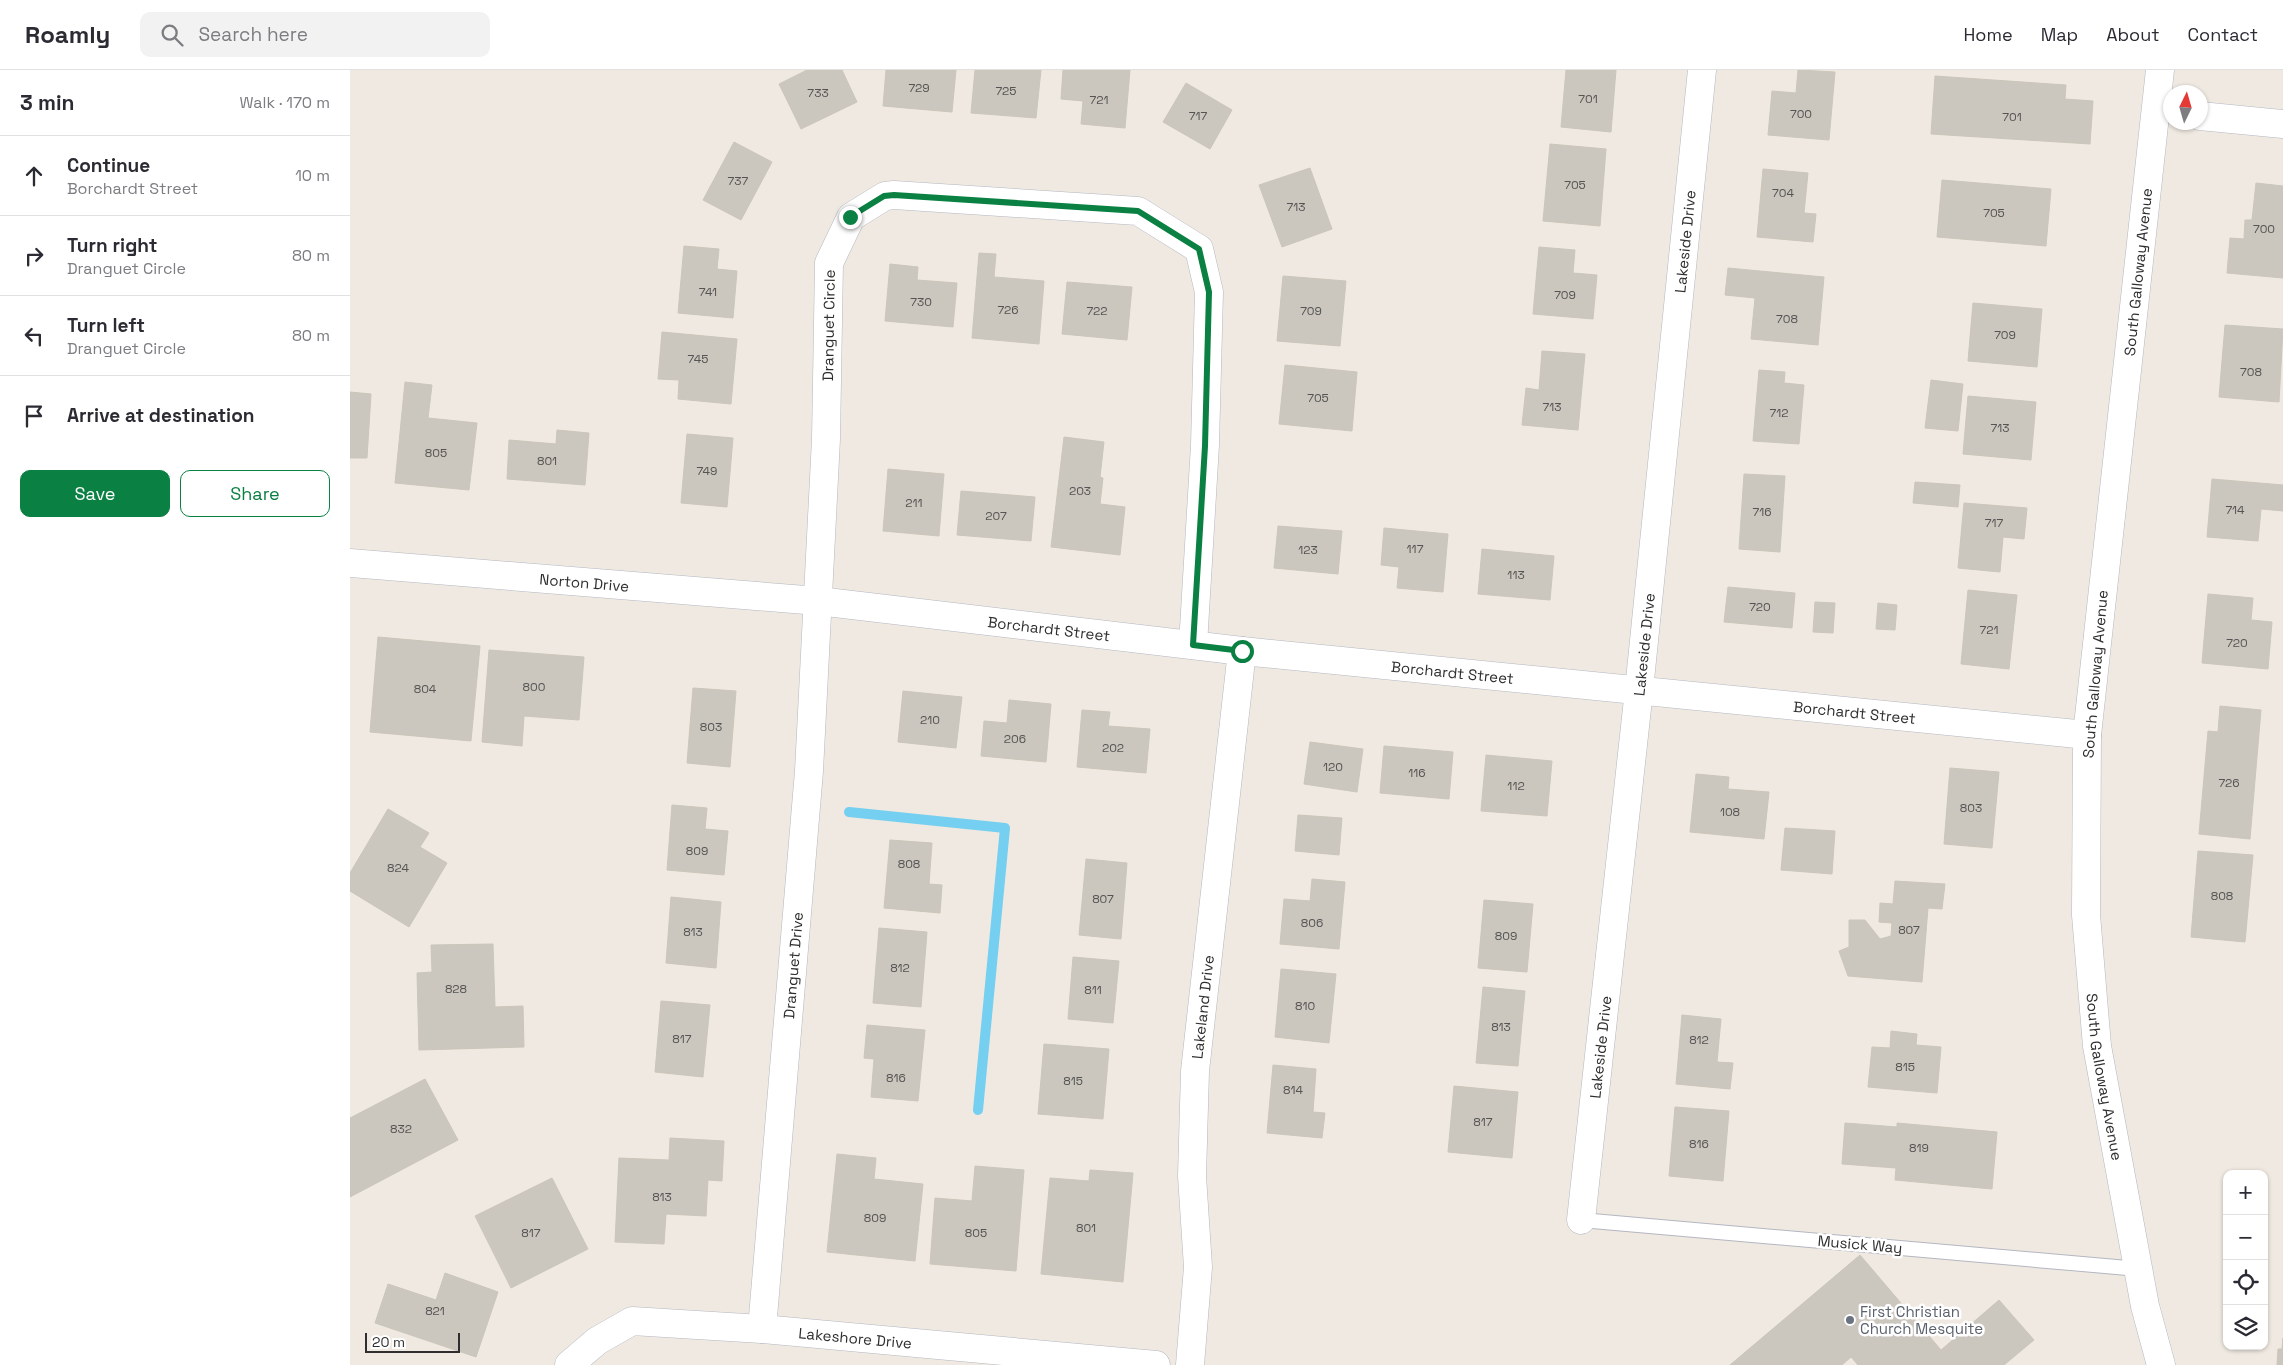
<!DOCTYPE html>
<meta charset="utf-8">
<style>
body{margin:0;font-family:"Space Grotesk",sans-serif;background:#f2f2f3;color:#2b2b33}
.controls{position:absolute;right:15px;bottom:15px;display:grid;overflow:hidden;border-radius:10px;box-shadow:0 1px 4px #0004}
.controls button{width:45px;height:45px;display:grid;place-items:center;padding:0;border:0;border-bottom:1px solid #e1e1e2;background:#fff;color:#2b2b33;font:25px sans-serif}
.compass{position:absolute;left:1813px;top:15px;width:45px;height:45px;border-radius:50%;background:#fff;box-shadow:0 1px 4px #0004;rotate:5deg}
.scale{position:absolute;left:15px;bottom:12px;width:95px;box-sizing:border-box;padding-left:5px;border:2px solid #2e2e2e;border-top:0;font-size:14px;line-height:18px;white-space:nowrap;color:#2e2e2e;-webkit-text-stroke:4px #fff;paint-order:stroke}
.stop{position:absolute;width:15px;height:15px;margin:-11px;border:4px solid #0b8043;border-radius:50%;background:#fff}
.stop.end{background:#0b8043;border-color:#fff;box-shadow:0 1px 5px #0008}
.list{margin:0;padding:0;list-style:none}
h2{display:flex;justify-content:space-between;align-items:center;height:65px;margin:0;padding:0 20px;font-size:21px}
h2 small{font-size:16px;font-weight:400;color:#7c7c81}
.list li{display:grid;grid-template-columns:32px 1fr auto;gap:15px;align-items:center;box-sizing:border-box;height:80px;padding:0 20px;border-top:1px solid #e1e1e2}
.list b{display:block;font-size:19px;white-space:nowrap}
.list p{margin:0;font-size:16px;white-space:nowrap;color:#7c7c81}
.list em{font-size:16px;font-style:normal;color:#7c7c81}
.actions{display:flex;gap:10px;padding:15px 20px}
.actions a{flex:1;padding:11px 0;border:1px solid #0b8043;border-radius:10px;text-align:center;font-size:18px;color:#0b8043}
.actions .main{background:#0b8043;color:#fff}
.icon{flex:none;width:28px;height:28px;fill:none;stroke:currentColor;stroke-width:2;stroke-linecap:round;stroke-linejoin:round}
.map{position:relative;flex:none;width:1933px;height:1295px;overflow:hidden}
header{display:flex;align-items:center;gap:30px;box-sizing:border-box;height:70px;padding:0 25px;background:#fff;border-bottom:1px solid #e1e1e2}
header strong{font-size:24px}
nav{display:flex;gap:28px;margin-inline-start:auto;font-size:18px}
.search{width:350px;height:45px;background:#f2f2f3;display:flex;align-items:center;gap:12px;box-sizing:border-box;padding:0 18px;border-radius:10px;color:#7c7c81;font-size:19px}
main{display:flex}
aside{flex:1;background:#fff}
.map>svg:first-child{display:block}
</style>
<header>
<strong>Roamly</strong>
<div class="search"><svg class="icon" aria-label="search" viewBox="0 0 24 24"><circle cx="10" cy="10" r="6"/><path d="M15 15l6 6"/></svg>Search here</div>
<nav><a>Home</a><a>Map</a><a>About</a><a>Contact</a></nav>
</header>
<main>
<aside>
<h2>3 min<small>Walk · 170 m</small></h2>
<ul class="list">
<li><svg class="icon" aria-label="ahead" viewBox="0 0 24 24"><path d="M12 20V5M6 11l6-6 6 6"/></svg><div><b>Continue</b><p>Borchardt Street</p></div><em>10 m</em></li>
<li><svg class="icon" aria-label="right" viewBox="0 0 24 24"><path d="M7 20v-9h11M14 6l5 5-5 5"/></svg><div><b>Turn right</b><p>Dranguet Circle</p></div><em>80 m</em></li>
<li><svg class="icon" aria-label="left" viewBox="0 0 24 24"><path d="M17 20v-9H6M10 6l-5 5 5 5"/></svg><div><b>Turn left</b><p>Dranguet Circle</p></div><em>80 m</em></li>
<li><svg class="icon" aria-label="arrive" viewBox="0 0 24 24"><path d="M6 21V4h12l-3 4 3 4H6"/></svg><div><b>Arrive at destination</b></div></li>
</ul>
<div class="actions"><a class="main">Save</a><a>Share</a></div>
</aside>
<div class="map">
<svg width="1933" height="1295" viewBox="0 0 1933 1295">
<rect width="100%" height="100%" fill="#efe9e1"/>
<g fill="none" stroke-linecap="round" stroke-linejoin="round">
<!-- stream -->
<path stroke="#75cff0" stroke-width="10" d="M499 742 655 758 628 1040"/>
</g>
<!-- building -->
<path fill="#cbc7bf" stroke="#cbc5ba" d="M457 0H492L507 32 451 59 429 14Z
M536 0H606L602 42 533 36Z
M625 0H691L686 48 621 43Z
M713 0H780L775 58 731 54 733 31 711 29Z
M1216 0H1266L1261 62 1211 57Z
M1448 0 1485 2 1479 70 1418 65 1422 21 1446 23Z
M1585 6 1716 15 1715 29 1743 31 1740 74 1581 64Z
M836 13 882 40 860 79 813 52Z
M384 72 422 92 391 150 353 130Z
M1200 74 1256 79 1250 156 1193 151Z
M960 98 982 159 932 177 909 115Z
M1413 99 1458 103 1454 143 1466 144 1463 172 1407 167Z
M1592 110 1701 119 1696 176 1587 167Z
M1906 113 1933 116V208L1877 203 1880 168 1894 169 1895 150H1902Z
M334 176 369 179 367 199 387 201 383 248 328 243Z
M1189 177 1225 180 1223 203 1247 205 1243 249 1183 244Z
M629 183 646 184 644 207 694 211 689 274 622 268Z
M540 194 568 197 567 210 607 213 603 257 535 251Z
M1378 198 1474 207 1468 275 1401 269 1405 228 1375 225Z
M933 206 996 211 990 276 927 271Z
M717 212 782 217 777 270 712 264Z
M1623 233 1692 239 1687 297 1618 291Z
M1875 255 1933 259 1929 332 1869 327Z
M312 262 387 269 381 334 328 329 329 310 308 309Z
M1192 281 1235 284 1228 360 1172 355 1176 318 1189 320Z
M935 295 1007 302 1002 361 929 354Z
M1409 300 1435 302 1434 313 1454 315 1449 374 1403 371Z
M1581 310 1613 314 1608 361 1575 358Z
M55 312 82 315 78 348 127 353 119 420 45 413Z
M0 322 21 324 17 388H0Z
M1618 326 1686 332 1681 390 1613 384Z
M207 360 239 363 235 415 157 409 159 370 206 374Z
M337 364 383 368 377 437 331 433Z
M714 367 754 372 750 407 753 408 750 434 775 437 770 485 701 477Z
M538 399 594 404 589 466 533 461Z
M1394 404 1435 406 1430 482 1389 479Z
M1862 409 1933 415V441L1911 439 1908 471 1857 467Z
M1565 412 1610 415 1608 437 1563 433Z
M611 421 685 427 681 471 607 465Z
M1614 433 1677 438 1674 469 1653 467 1650 502 1608 498Z
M928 456 992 461 988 504 924 498Z
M1034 458 1098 464 1093 522 1047 518 1049 497 1031 495Z
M1132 479 1204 486 1200 530 1128 524Z
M1378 517 1445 523 1442 558 1374 552Z
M1618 520 1667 525 1659 599 1611 594Z
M1858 524 1903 528 1901 550 1922 552 1918 599 1852 593Z
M1465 532 1485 533 1483 563 1463 562Z
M1528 533 1547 535 1545 560 1526 559Z
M28 567 130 576 121 671 20 662Z
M139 580 234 587 229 650 174 646 172 676 132 672Z
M343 618 386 621 380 697 337 693Z
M553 621 612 627 606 678 548 672Z
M659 630 701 634 696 692 631 686 634 651 657 653Z
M1870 636 1911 640 1900 769 1849 764 1858 661 1868 662Z
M732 640 760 642 758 656 800 659 796 703 727 697Z
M960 672 1013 679 1007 722 954 714Z
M1034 676 1103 682 1099 729 1030 723Z
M1136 685 1202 691 1197 746 1131 741Z
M1600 698 1649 702 1642 778 1594 774Z
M1346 704 1379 707 1378 719 1419 722 1414 769 1340 762Z
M322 735 357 738 355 759 378 761 374 805 317 800Z
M38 739 79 763 70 777 97 793 59 857 0 821V803Z
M948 745 992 748 989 785 945 781Z
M1435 758 1485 761 1482 804 1431 800Z
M540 770 582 773 579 814 592 815 590 843 534 838Z
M1848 781 1903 785 1895 872 1841 867Z
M736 789 777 793 771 869 729 865Z
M962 809 995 812 989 879 930 874 934 829 960 831Z
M1545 811 1595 814 1592 839 1578 838 1572 912 1498 906 1489 881 1499 877V850H1515L1530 869 1541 866 1542 853 1529 852 1530 833 1543 834Z
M321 827 371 832 366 898 316 893Z
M1134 830 1183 834 1177 902 1128 898Z
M529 858 577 862 571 937 523 933Z
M143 874 145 937 173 936 174 977 69 980 67 903 82 902 81 875Z
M723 887 769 891 763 953 718 949Z
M931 899 986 904 979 973 925 967Z
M1133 917 1175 921 1168 996 1126 993Z
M311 931 360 935 353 1007 305 1002Z
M1332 945 1371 949 1367 992 1383 993 1380 1019 1326 1014Z
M517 955 575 960 568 1031 521 1027 524 989 514 988Z
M1541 961 1567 964 1566 975 1591 977 1587 1023 1518 1017 1522 977 1540 978Z
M694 974 759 979 753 1049 688 1044Z
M923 995 966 999 963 1042 975 1043 972 1068 917 1063Z
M75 1009 108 1070 0 1127V1048Z
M1104 1016 1168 1022 1162 1088 1098 1082Z
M1325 1037 1379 1041 1373 1111 1319 1106Z
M1495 1053 1547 1057V1053L1647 1062 1642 1119 1545 1110 1546 1098 1492 1094Z
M320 1068 374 1071 372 1111 358 1110 356 1146 316 1144 314 1174 265 1172 269 1088 319 1090Z
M487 1084 526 1088 524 1109 573 1114 565 1191 477 1182Z
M625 1096 674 1100 666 1201 580 1194 585 1128 622 1131Z
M740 1100 783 1103 773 1212 691 1204 700 1108 739 1111Z
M202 1108 238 1179 161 1218 125 1146Z
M1510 1185 1591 1280 1649 1230 1684 1270 1654 1295H1508L1501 1287 1492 1295H1380Z
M95 1203 148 1222 126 1287 25 1253 38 1214 86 1230Z
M1933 1268V1295H1927L1928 1279H1932Z"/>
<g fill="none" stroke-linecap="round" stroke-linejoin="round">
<defs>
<path id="service" d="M1231 1150 1789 1199"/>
<g id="minor">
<path d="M1850 46 1933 54"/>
<path id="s1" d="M0 493 468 531 892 581 1737 665"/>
<path id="s2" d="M1231 1150 1289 620 1352 0"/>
<path id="s3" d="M412 1259 459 701 476 369 479 193 501 147 535 126 544 125 788 141 849 179 859 222 855 375 843 575"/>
<path id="s4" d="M219 1295 247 1271 282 1251 412 1259 806 1295"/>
<path id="s5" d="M840 1295 848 1197 842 1106 845 1001 892 581"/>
</g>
<g id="secondary">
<path id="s6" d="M1810 0 1737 665 1736 845 1747 976 1795 1236 1811 1295"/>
</g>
</defs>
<!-- service casing -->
<use href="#service" stroke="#b4b7c1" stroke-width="16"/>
<!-- minor casing -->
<use href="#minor" stroke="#b4b7c1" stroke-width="29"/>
<!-- secondary casing -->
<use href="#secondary" stroke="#b4b7c1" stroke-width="29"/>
<!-- service -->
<use href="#service" stroke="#fff" stroke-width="14"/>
<!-- minor -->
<use href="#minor" stroke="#fff" stroke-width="28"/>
<!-- secondary -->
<use href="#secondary" stroke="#fff" stroke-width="28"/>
</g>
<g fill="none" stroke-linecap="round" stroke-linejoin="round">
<!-- route -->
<path stroke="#0b8043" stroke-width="6" d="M500 147 534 126 544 125 788 141 849 179 859 222 855 376 843 575 892 581"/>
</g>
<!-- markers -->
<circle fill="#6b7280" stroke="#fff" stroke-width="2" cx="1500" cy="1250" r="5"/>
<g text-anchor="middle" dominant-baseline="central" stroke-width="5" stroke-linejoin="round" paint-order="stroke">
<!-- number labels -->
<g font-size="12" fill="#555452">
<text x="569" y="18">729</text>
<text x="656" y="21">725</text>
<text x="468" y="23">733</text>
<text x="1238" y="29">701</text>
<text x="749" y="30">721</text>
<text x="1451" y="44">700</text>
<text x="848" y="46">717</text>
<text x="1662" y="47">701</text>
<text x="388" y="111">737</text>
<text x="1225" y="115">705</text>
<text x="1433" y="123">704</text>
<text x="946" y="137">713</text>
<text x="1644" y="143">705</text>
<text x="1914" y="159">700</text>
<text x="358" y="222">741</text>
<text x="1215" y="225">709</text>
<text x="571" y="232">730</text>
<text x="658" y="240">726</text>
<text x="747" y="241">722</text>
<text x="961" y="241">709</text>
<text x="1437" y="249">708</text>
<text x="1655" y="265">709</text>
<text x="348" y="289">745</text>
<text x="1901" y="302">708</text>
<text x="968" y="328">705</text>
<text x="1202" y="337">713</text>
<text x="1429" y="343">712</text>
<text x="1650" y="358">713</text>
<text x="86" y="383">805</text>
<text x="197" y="391">801</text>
<text x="357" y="401">749</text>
<text x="730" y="421">203</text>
<text x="564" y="433">211</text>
<text x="1885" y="440">714</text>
<text x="1412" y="442">716</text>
<text x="646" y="446">207</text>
<text x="1644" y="453">717</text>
<text x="1065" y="479">117</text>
<text x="958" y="480">123</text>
<text x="1166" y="505">113</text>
<text x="1410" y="537">720</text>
<text x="1639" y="560">721</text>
<text x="1887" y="573">720</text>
<text x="184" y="617">800</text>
<text x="75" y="619">804</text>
<text x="580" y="650">210</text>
<text x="361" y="657">803</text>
<text x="665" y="669">206</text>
<text x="763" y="678">202</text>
<text x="983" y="697">120</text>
<text x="1067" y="703">116</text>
<text x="1879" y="713">726</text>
<text x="1166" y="716">112</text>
<text x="1621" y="738">803</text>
<text x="1380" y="742">108</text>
<text x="347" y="781">809</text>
<text x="559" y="794">808</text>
<text x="48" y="798">824</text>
<text x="1872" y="826">808</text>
<text x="753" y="829">807</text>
<text x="962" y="853">806</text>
<text x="1559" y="860">807</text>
<text x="343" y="862">813</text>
<text x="1156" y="866">809</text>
<text x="550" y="898">812</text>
<text x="106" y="919">828</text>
<text x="743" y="920">811</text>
<text x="955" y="936">810</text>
<text x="1151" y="957">813</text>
<text x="332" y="969">817</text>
<text x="1349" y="970">812</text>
<text x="1555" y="997">815</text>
<text x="546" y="1008">816</text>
<text x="723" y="1011">815</text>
<text x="943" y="1020">814</text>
<text x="1133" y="1052">817</text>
<text x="51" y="1059">832</text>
<text x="1349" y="1074">816</text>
<text x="1569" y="1078">819</text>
<text x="312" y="1127">813</text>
<text x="525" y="1148">809</text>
<text x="736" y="1158">801</text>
<text x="181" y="1163">817</text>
<text x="626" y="1163">805</text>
<text x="85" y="1241">821</text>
</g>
<!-- street labels -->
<g font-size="15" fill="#2e2e2e" stroke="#fff">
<text stroke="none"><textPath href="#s2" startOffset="984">Lakeside Drive</textPath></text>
<text transform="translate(1788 202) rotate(-84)">South Galloway Avenue</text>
<text stroke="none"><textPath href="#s3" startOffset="1006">Dranguet Circle</textPath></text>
<text stroke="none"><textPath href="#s1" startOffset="235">Norton Drive</textPath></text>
<text stroke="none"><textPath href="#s1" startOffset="702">Borchardt Street</textPath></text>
<text stroke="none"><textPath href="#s2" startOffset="579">Lakeside Drive</textPath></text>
<text stroke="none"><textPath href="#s1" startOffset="1108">Borchardt Street</textPath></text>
<text transform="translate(1745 604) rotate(-85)">South Galloway Avenue</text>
<text stroke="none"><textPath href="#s1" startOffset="1512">Borchardt Street</textPath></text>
<text stroke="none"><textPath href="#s3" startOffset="365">Dranguet Drive</textPath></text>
<text stroke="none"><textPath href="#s5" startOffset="359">Lakeland Drive</textPath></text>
<text stroke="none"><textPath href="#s2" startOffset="174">Lakeside Drive</textPath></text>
<text stroke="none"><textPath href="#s6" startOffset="1012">South Galloway Avenue</textPath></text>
<text transform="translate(1510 1174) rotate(5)">Musick Way</text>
<text stroke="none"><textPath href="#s4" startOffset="301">Lakeshore Drive</textPath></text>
</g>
<!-- worship labels -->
<g font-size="15" fill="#5b616d" stroke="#fff" text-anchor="start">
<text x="1510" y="1241">First Christian<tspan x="1510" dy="17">Church Mesquite</tspan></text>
</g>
</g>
</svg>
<div class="controls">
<button>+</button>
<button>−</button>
<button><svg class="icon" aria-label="locate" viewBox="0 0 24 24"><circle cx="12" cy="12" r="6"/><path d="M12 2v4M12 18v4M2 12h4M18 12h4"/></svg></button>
<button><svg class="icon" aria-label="layers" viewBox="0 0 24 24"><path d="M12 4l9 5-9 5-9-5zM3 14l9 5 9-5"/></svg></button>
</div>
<svg class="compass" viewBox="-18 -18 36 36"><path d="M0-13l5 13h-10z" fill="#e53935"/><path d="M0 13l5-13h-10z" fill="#7c7c81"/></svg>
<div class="scale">20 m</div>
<div class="stop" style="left:892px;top:581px"></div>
<div class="stop end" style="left:500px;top:147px"></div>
</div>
</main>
